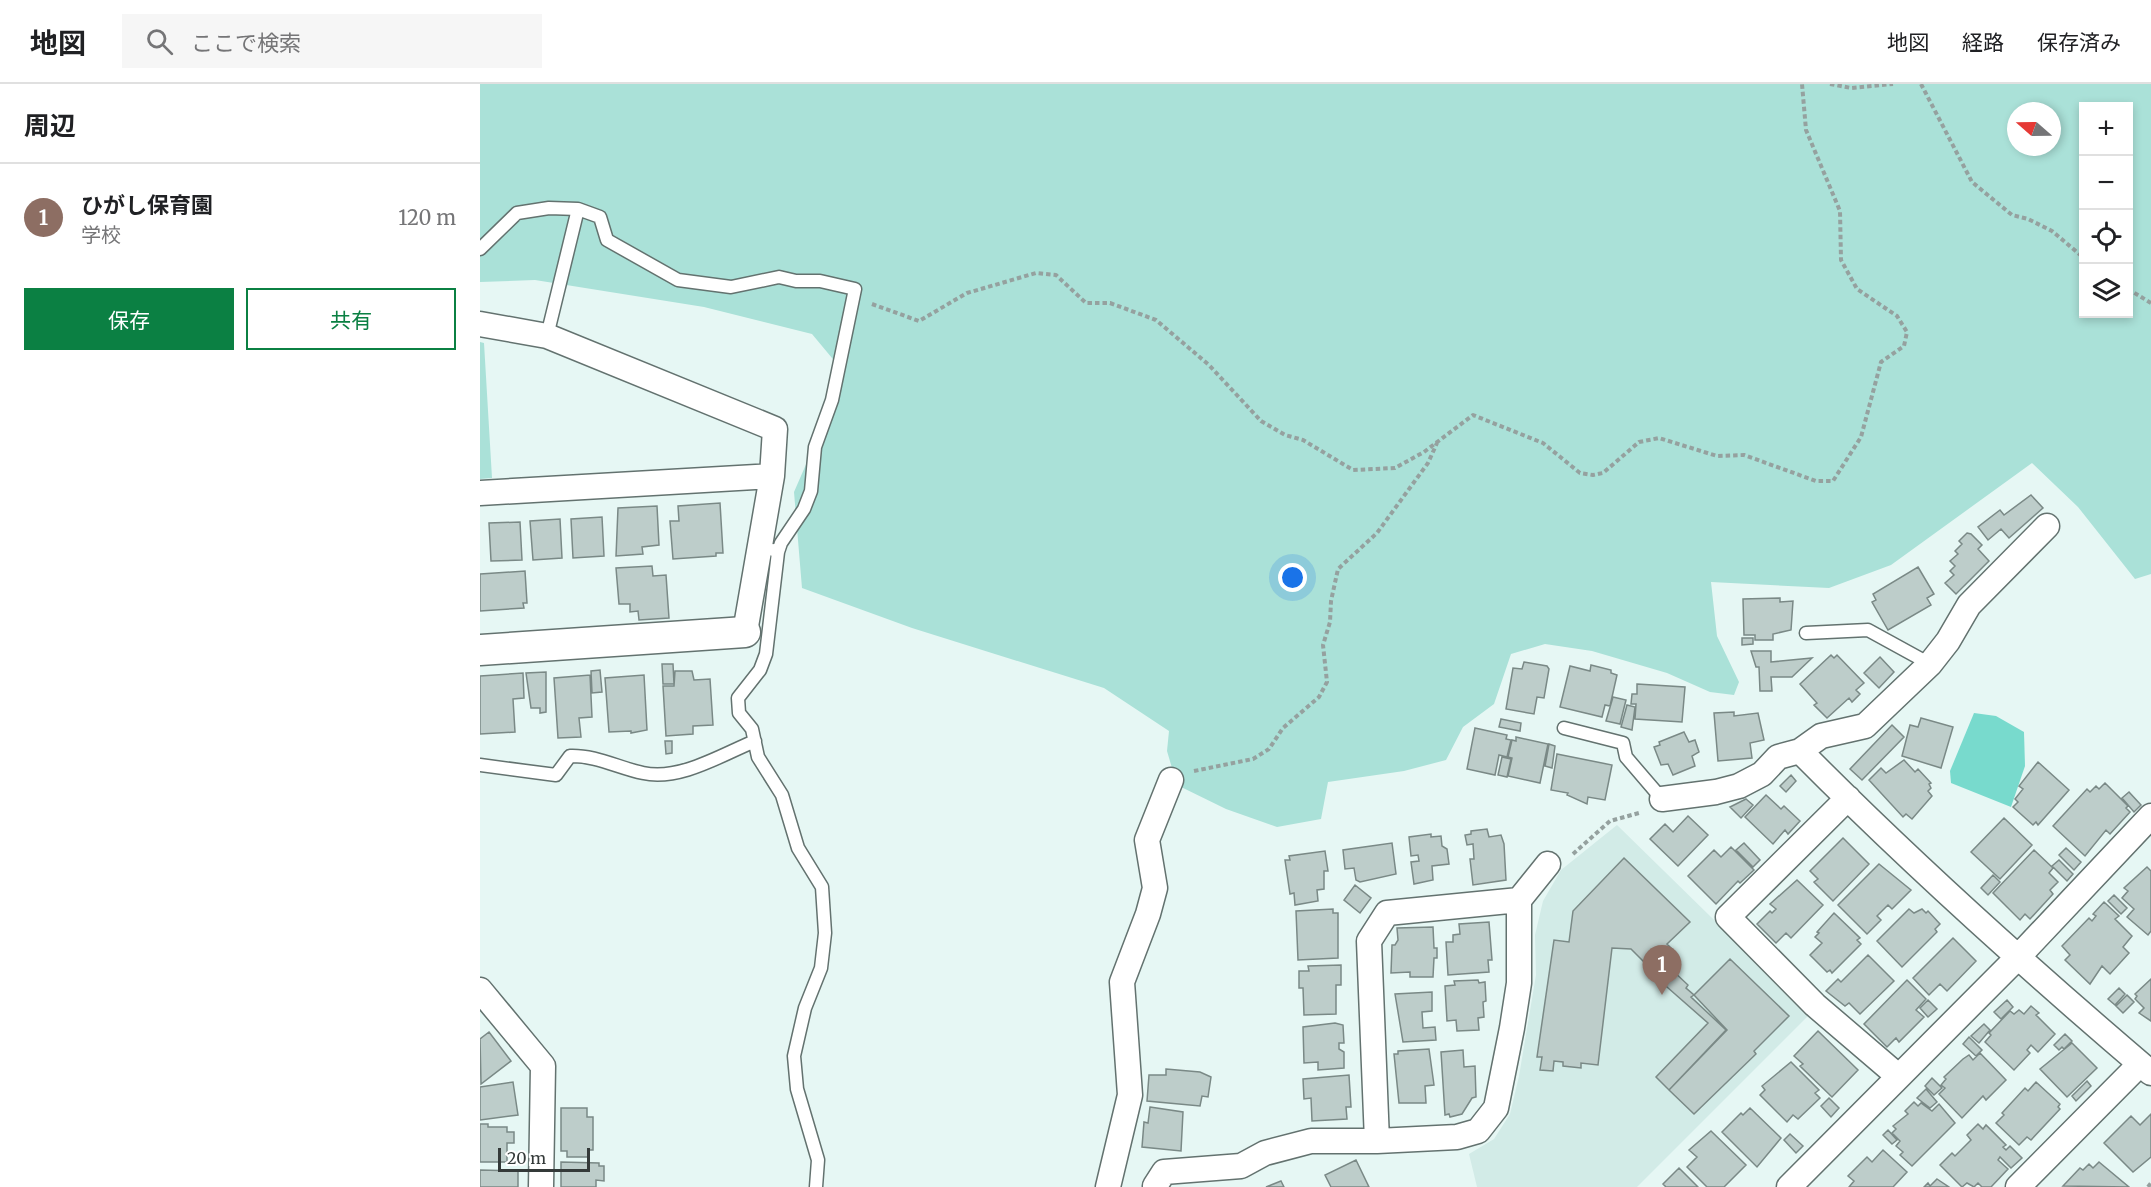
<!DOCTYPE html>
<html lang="ja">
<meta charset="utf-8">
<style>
body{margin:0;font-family:Merriweather,"Noto Sans JP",serif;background:#f6f6f6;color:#202124}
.controls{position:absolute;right:18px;top:18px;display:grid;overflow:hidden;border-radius:0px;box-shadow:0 3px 9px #0003}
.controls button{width:54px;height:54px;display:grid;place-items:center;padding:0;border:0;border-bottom:2px solid #e0e0e0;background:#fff;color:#202124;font:30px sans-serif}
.compass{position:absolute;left:1527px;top:18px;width:54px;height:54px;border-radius:50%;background:#fff;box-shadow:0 3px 9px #0003;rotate:290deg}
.scale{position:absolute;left:18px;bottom:15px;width:92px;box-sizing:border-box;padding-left:6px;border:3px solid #343a39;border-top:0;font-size:16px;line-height:21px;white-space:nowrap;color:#343a39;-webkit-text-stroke:4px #fff;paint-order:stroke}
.you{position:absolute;left:813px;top:494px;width:21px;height:21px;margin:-15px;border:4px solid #fff;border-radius:50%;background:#1a73e8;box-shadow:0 0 0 9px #1a73e833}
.badge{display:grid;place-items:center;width:39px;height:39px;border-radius:50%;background:#0b8043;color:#fff;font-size:20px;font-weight:700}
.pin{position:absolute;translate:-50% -50px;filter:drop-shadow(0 2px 3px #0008)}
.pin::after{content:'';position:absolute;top:32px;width:21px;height:18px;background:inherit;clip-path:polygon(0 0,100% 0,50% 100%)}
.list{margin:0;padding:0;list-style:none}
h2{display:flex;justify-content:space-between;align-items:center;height:78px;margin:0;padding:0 24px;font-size:26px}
h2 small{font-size:20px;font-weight:400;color:#757577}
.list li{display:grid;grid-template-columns:39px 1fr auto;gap:18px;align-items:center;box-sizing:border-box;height:108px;padding:0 24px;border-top:2px solid #e0e0e0}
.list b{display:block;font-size:22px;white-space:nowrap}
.list p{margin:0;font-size:20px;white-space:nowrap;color:#757577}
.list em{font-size:20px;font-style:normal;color:#757577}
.actions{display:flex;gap:12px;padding:18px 24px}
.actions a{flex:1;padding:14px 0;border:2px solid #0b8043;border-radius:0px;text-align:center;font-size:21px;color:#0b8043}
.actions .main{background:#0b8043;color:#fff}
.icon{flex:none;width:33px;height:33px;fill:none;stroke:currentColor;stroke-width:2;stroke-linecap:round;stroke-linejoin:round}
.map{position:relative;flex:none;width:1671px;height:1103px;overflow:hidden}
header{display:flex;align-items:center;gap:36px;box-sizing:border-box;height:84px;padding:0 30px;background:#fff;border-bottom:2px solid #e0e0e0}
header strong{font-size:28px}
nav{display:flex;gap:33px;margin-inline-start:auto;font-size:21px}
.search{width:420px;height:54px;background:#f6f6f6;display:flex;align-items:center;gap:15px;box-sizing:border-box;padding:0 21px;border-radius:0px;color:#757577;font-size:22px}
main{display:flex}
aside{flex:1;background:#fff}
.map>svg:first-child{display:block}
</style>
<header>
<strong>地図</strong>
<div class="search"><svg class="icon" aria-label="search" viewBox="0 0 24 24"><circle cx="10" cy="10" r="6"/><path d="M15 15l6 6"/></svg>ここで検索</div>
<nav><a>地図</a><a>経路</a><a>保存済み</a></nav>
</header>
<main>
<aside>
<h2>周辺<small></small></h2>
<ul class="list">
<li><span class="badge" style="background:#8d6e63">1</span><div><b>ひがし保育園</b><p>学校</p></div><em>120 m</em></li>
</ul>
<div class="actions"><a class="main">保存</a><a>共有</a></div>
</aside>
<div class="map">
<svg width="1671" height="1103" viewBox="0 0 1671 1103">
<rect width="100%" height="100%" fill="#e6f7f4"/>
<!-- built -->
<path fill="#d2ebe7" d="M1137 741 1330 930 1157 1103H997L989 1070 1014 1055 1030 1030 1039 992 1056 891 1055 851 1063 817 1081 786Z"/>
<!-- green -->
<path fill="#aae1d8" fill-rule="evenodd" d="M0 0H1671V490L1655 495 1598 423 1552 379 1411 481 1349 504 1231 498 1237 552 1259 598 1254 611 1230 608 1187 589 1112 567 1065 560 1031 570 1014 620 983 643 966 676 924 687 848 698 841 735 797 743 746 725 697 701 687 667 689 647 624 604 432 544 322 504 314 408 351 323 362 286 332 250 224 223 55 196 0 198ZM1604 22H1648V230H1604ZM1536 27H1572V63H1536Z
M0 258 4 259 12 394 0 395Z"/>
<!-- water -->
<path fill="#78dacd" d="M1494 629 1516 632 1544 648 1545 682 1531 723 1471 699 1470 687Z"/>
<!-- building -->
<path fill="#bdcdca" stroke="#7a8986" stroke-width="1.5" d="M1551 411 1563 424 1529 454 1521 445 1508 456 1498 443 1520 426 1524 431Z
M240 419 243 469H236V472L193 475 190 437H199L198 422Z
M177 422 179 461 162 463 163 470 136 472 138 424Z
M122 433 124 472 93 474 91 435Z
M80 435 82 474 53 476 50 437Z
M40 438 42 476 11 477 9 439Z
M1487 449 1491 450 1502 461 1498 465 1509 477 1476 510 1465 499 1474 491 1470 487 1475 482 1470 477 1478 470 1475 467 1482 460 1479 457Z
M172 482 173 492 186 491 189 534 159 536 158 527 150 528V520H139L136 484Z
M1438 483 1454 510 1447 514 1451 521 1408 546 1392 518 1396 516 1393 510Z
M45 487 47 519H43L44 524 0 527V490Z
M1300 514V518L1313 517 1311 546 1293 550V556H1275V551H1264L1263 515Z
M1262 554H1273V560L1262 561Z
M1271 567H1291V578L1332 574 1312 593H1291L1292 607H1280L1279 583H1276Z
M1351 571 1354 574 1357 571 1384 599 1376 606 1380 610 1372 618 1369 614 1347 634 1334 621 1337 619 1320 600Z
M1400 573 1414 588 1399 604 1384 589Z
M1044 578 1067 582 1069 585 1064 614 1057 613 1054 630 1026 625 1033 584 1042 585Z
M182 580H193L194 600H183Z
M1111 581 1131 586V589L1137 591 1130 622 1125 621 1122 633 1080 623 1090 582 1110 587Z
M120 586 122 608 112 609 111 587Z
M195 587H212L214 596 230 595 233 641 213 642V650L186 652 183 602H194Z
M66 588V628L60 629V624H51L46 589Z
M43 589 44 614 33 615 35 648 0 650V592Z
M110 591 112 633 99 634 101 653 78 654 74 594Z
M164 591 167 646 151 649V647L129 648 125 594Z
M1157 600 1205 603 1202 638 1155 635 1156 620H1151L1152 610H1157Z
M1133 613 1146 616 1140 640 1126 637Z
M1147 621 1155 623 1152 646 1141 643Z
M1254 628V632L1278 629 1284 656 1270 659 1272 674 1238 677 1234 629Z
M1441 634 1473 643 1461 684 1422 672 1430 641 1438 643Z
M1021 635 1041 639 1040 647 1019 643Z
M1412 641 1424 653 1382 696 1370 685Z
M995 644 1027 651 1026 655 1031 656 1027 673 1019 671 1015 691 987 685Z
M1204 648 1209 658 1215 656 1219 668 1212 672 1215 682 1193 691 1188 680 1181 681 1174 663 1180 661 1179 658Z
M1036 653 1068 660 1060 699 1028 692 1032 674 1028 673 1032 656 1036 657Z
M185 657H192V669L186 670Z
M1069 660 1075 662 1072 684 1065 682Z
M1077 670 1132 681 1125 716 1108 713 1107 720 1087 711 1088 709 1071 706Z
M1022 673 1031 675 1027 693 1018 691Z
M1424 676 1435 688 1438 685 1451 699 1449 700 1451 704 1448 707 1452 712 1432 735 1426 730 1423 733 1389 696 1401 684 1406 689Z
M1558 678 1589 706 1558 741 1556 738 1553 741 1533 723 1538 718 1535 715 1543 705 1539 702Z
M1311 691 1316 697 1306 708 1300 702Z
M1625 699 1648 722 1646 724 1650 728 1630 750 1626 746 1605 772 1573 742 1607 705 1610 708 1616 702 1619 705Z
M1649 708 1661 721 1654 728 1642 714Z
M1286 711 1301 725 1304 722 1320 737 1308 750 1305 746 1293 760 1265 733Z
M1266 715 1273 721 1261 734 1250 723Z
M1208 732 1228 751 1198 782 1170 755 1185 740 1193 748Z
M1524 734 1552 761 1520 795 1491 768Z
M1007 745 1009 753 1021 751 1024 760 1026 796 993 801 990 775H994L993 760 987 761 985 751 991 750V747Z
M951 750V753L961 752 962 762 967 765 969 780 952 782 953 796 934 800 931 778 939 777 938 771 931 772 929 753Z
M1363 754 1389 780 1353 817 1334 798 1338 795 1330 787Z
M912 759 916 790 880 798 876 796 874 784 865 785 863 766Z
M1264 759 1280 776 1273 783 1256 766Z
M1251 763 1274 786 1260 799 1258 797 1236 820 1208 792 1234 766 1241 773Z
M1586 764 1601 778 1594 786 1579 771Z
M1554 766 1573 784 1569 789 1578 798 1570 806 1573 810 1550 835 1545 830 1540 836 1513 809Z
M845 767 848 787H844V805L837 806 838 817 815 821 814 809 810 810 805 776H810L809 772Z
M1144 774 1210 838 1187 860 1193 866 1180 880 1174 874 1167 881 1151 865 1132 864 1118 981 1101 979V984L1083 982V978L1074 977 1073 987 1060 986 1062 973H1057L1074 856 1089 858 1093 827Z
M1579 776 1593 790 1587 797 1572 782Z
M1399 780 1431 806 1412 825 1408 821 1397 832 1401 836 1387 850 1358 821Z
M1667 783 1671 787V847L1668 851 1647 833 1654 825 1642 814 1648 807 1644 804Z
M1513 791 1520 798 1508 811 1501 804Z
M1317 796 1343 821 1311 854 1306 849 1296 859 1277 840 1290 827 1292 829 1296 825 1290 820Z
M875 801 891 814 880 829 864 816Z
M1634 811 1647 824 1641 830 1628 817Z
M1624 818 1639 832 1635 835 1652 852 1643 863 1649 869 1630 890 1622 882 1610 900 1585 876 1590 871 1582 862 1609 834 1612 837 1616 832 1613 830Z
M853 825V829H858V874L818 876 816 827Z
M1429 825 1434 829 1442 825 1446 829 1448 827 1460 840 1455 845 1457 848 1422 883 1397 857Z
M1354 829 1380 854 1377 856 1381 860 1352 889 1350 886 1347 888 1330 871 1342 859 1335 853 1339 849 1337 848Z
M1009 838 1012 876H1008L1009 888 968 891 966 858H973V851L980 850 979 840Z
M953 843 954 864H957V874H954L953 893H930V888L911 889 912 861H915L918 856 917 844Z
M1473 854 1496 877 1467 907 1460 900 1449 911 1433 894Z
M1388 871 1414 897 1380 930 1369 919 1365 922 1346 907 1358 895 1361 898Z
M1174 875 1189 887 1191 885 1208 901 1206 904 1214 911 1211 913 1246 946 1189 1006 1176 993 1228 939 1179 896 1181 895 1167 882Z
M1250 875 1309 932 1274 967 1276 970 1214 1030 1189 1006 1247 946 1214 911Z
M861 881V901H856V930L824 931 823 904H819V887H829L828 882Z
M1671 895V937L1659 929 1664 924 1655 915 1657 912 1655 910Z
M998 896 999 899 1005 898 1006 917 1003 918 1004 933 998 934 999 946 977 947 976 936 967 937 965 902 975 901 974 897Z
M1427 896 1446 915 1436 926 1444 933 1419 958 1416 954 1407 963 1384 940Z
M1639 904 1645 910 1635 921 1628 915Z
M952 908V927L942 928 943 944 955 943 956 956 923 958 915 910Z
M1647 911 1654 918 1643 929 1636 922Z
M1448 916 1457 925 1448 933 1440 924Z
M1527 916 1533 923 1521 935 1514 928Z
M1551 922 1559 929 1556 931 1575 950 1558 968 1551 961 1547 966 1550 969 1534 986 1505 958 1511 951 1509 949 1530 927 1534 930 1539 926 1544 930Z
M855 939 863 941 864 959H859V965L864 968V984L838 986V978L824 979 823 943Z
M1504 940 1510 946 1499 959 1491 952Z
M1338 947 1378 986 1352 1013 1320 982 1323 980 1314 972Z
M9 948 31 977 1 1000 0 955Z
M1585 950 1592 957 1584 965 1582 963 1579 966 1574 961Z
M1489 953 1502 966 1496 972 1483 960Z
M1592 959 1617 984 1587 1013 1560 985Z
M949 965 954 1001 945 1002 946 1019H919L914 970H918V967Z
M983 966 984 983 995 982 996 1013 992 1014 982 1030 970 1033 969 1030 965 1031 961 968Z
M1500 969 1526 996 1506 1016 1503 1012 1482 1034 1459 1010 1465 1004 1461 1001 1466 995 1464 993 1483 975 1489 971 1493 976Z
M1311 978 1339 1006 1335 1009 1340 1014 1318 1035 1313 1031 1307 1038 1280 1011 1285 1006 1282 1002Z
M686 985 720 988 731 993 728 1013 722 1012 720 1022 667 1017 669 991H686Z
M869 991 871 1023H866L867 1035 832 1037 831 1014 824 1015 823 995Z
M1452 994 1462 1004 1454 1011 1445 1002Z
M1607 997 1611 1002 1596 1017 1592 1012Z
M33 998 38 1031 0 1036V1003Z
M1556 998 1580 1020 1578 1023 1580 1025 1551 1056 1547 1053 1539 1061 1516 1039 1524 1031 1522 1029 1545 1004 1548 1007Z
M1446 1005 1457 1018 1450 1024 1437 1014Z
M1349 1014 1359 1024 1351 1033 1341 1022Z
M1434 1018 1438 1022 1441 1019 1452 1027 1459 1020 1475 1039 1432 1082 1420 1071 1423 1068 1416 1062 1420 1057 1412 1049 1416 1045 1413 1042 1428 1030 1425 1027Z
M670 1023 703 1028 701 1067 662 1063 664 1038 668 1039Z
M81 1024H107V1033H113V1066H108L109 1073H87V1067H81Z
M1270 1024 1301 1054 1277 1083 1242 1048 1261 1029 1263 1031Z
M1671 1030V1073L1653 1088 1624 1059 1651 1032 1660 1041Z
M0 1040H8V1043H27V1048H34V1059H27V1078H0Z
M1498 1040 1503 1045 1506 1041 1526 1061 1523 1063 1526 1066 1530 1062 1542 1074 1531 1084 1520 1073 1518 1076 1528 1085 1511 1103H1502L1498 1099 1494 1103 1487 1099 1482 1103 1460 1081 1472 1069 1475 1072 1491 1056 1487 1051Z
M1408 1046 1417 1056 1412 1060 1403 1051Z
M1231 1047 1266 1081 1244 1103H1227L1207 1083 1217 1073 1209 1066Z
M1310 1050 1323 1062 1316 1069 1304 1056Z
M1403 1066 1427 1088 1413 1103H1369L1374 1097 1368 1092 1387 1073 1392 1078Z
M876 1076 889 1103H851L845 1091Z
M81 1078 119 1079V1082H124V1097L116 1096V1103H81Z
M1619 1078 1649 1103 1583 1102 1600 1084 1603 1086 1609 1080 1613 1084Z
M1199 1084 1218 1103H1186L1183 1100Z
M0 1086 38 1087V1103H0Z
M1457 1095 1469 1103H1444L1448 1099 1450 1102Z
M801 1097 804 1103H786Z"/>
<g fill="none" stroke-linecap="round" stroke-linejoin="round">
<defs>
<path id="service" d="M0 165 37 129 69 124 98 125 120 133 127 156 198 196 251 203 299 193 316 197H340L375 205 352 316 335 363 331 407 324 425 301 459 298 468
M67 252 98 125
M293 466 298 468 286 570 280 586 258 614 259 629 272 645 278 673 302 711 318 764 342 803 345 849 341 884 325 924 314 972 317 1005 338 1076 336 1103
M1326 549 1388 546 1450 580
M1084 644 1143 659 1146 673 1182 715
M0 681 76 691 90 672C115 671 139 684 163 689 200 697 241 671 275 657"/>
<path id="minor" d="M0 240 67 252 295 345 292 392 265 548
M0 409 292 392
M1320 667C1432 780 1550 886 1671 989
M1368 714 1248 833 1335 921 1418 992
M1182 715 1236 708 1259 702 1282 690 1298 673 1320 667 1341 652 1385 642 1450 580 1468 557 1489 521 1567 442
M0 906 63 982 61 1103
M897 1057 889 857 907 829 1039 816
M675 1102 684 1088 761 1082 785 1069 831 1057H897L977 1053 998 1047 1016 1024 1032 944 1039 899V816L1068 780
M628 1103 650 1011 642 898 668 830 675 804 667 756 691 696
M1309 1103 1538 873 1671 732
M1538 1103 1660 980"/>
<path id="tertiary" d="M0 566 265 548"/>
</defs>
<!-- service casing -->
<use href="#service" stroke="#63726f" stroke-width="15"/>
<!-- minor casing -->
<use href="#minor" stroke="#63726f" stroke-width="27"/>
<!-- tertiary casing -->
<use href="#tertiary" stroke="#63726f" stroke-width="33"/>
<!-- path -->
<path stroke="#95a19f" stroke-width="4" stroke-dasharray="4.5 3" stroke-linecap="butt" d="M1350 0 1371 4 1413 0
M1441 0 1492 98 1532 131 1548 135 1572 147 1604 174
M1648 205 1671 219
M392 220 439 237 487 209 556 189 576 191 606 219H630L676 236 729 281 781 337 805 351 823 356 873 386 915 384 944 368 993 331 1063 359 1100 389 1113 391 1123 389 1159 358 1179 354 1237 372 1264 371 1336 397H1353L1381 353 1401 278 1424 262 1427 248 1417 232 1377 205 1361 176 1360 127 1326 46 1322 0
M714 687 773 675 789 665 803 644 839 613 847 598 843 561 850 538 851 517 858 485 897 449 948 379 957 359
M1093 770 1130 737 1159 729
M1668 1103 1671 1099"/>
<!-- service -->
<use href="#service" stroke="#fff" stroke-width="12"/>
<!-- minor -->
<use href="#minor" stroke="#fff" stroke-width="24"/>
<!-- tertiary -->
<use href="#tertiary" stroke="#fff" stroke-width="30"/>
</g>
</svg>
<div class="controls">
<button>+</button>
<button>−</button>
<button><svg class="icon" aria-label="locate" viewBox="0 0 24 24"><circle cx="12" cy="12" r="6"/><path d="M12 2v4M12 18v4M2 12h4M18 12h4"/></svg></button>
<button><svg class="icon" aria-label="layers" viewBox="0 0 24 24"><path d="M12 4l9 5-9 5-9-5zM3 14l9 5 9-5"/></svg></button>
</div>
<svg class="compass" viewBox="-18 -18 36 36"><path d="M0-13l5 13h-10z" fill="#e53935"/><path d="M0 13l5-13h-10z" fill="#757577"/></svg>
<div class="scale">20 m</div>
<div class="you"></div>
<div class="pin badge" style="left:1182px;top:911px;background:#8d6e63">1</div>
</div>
</main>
